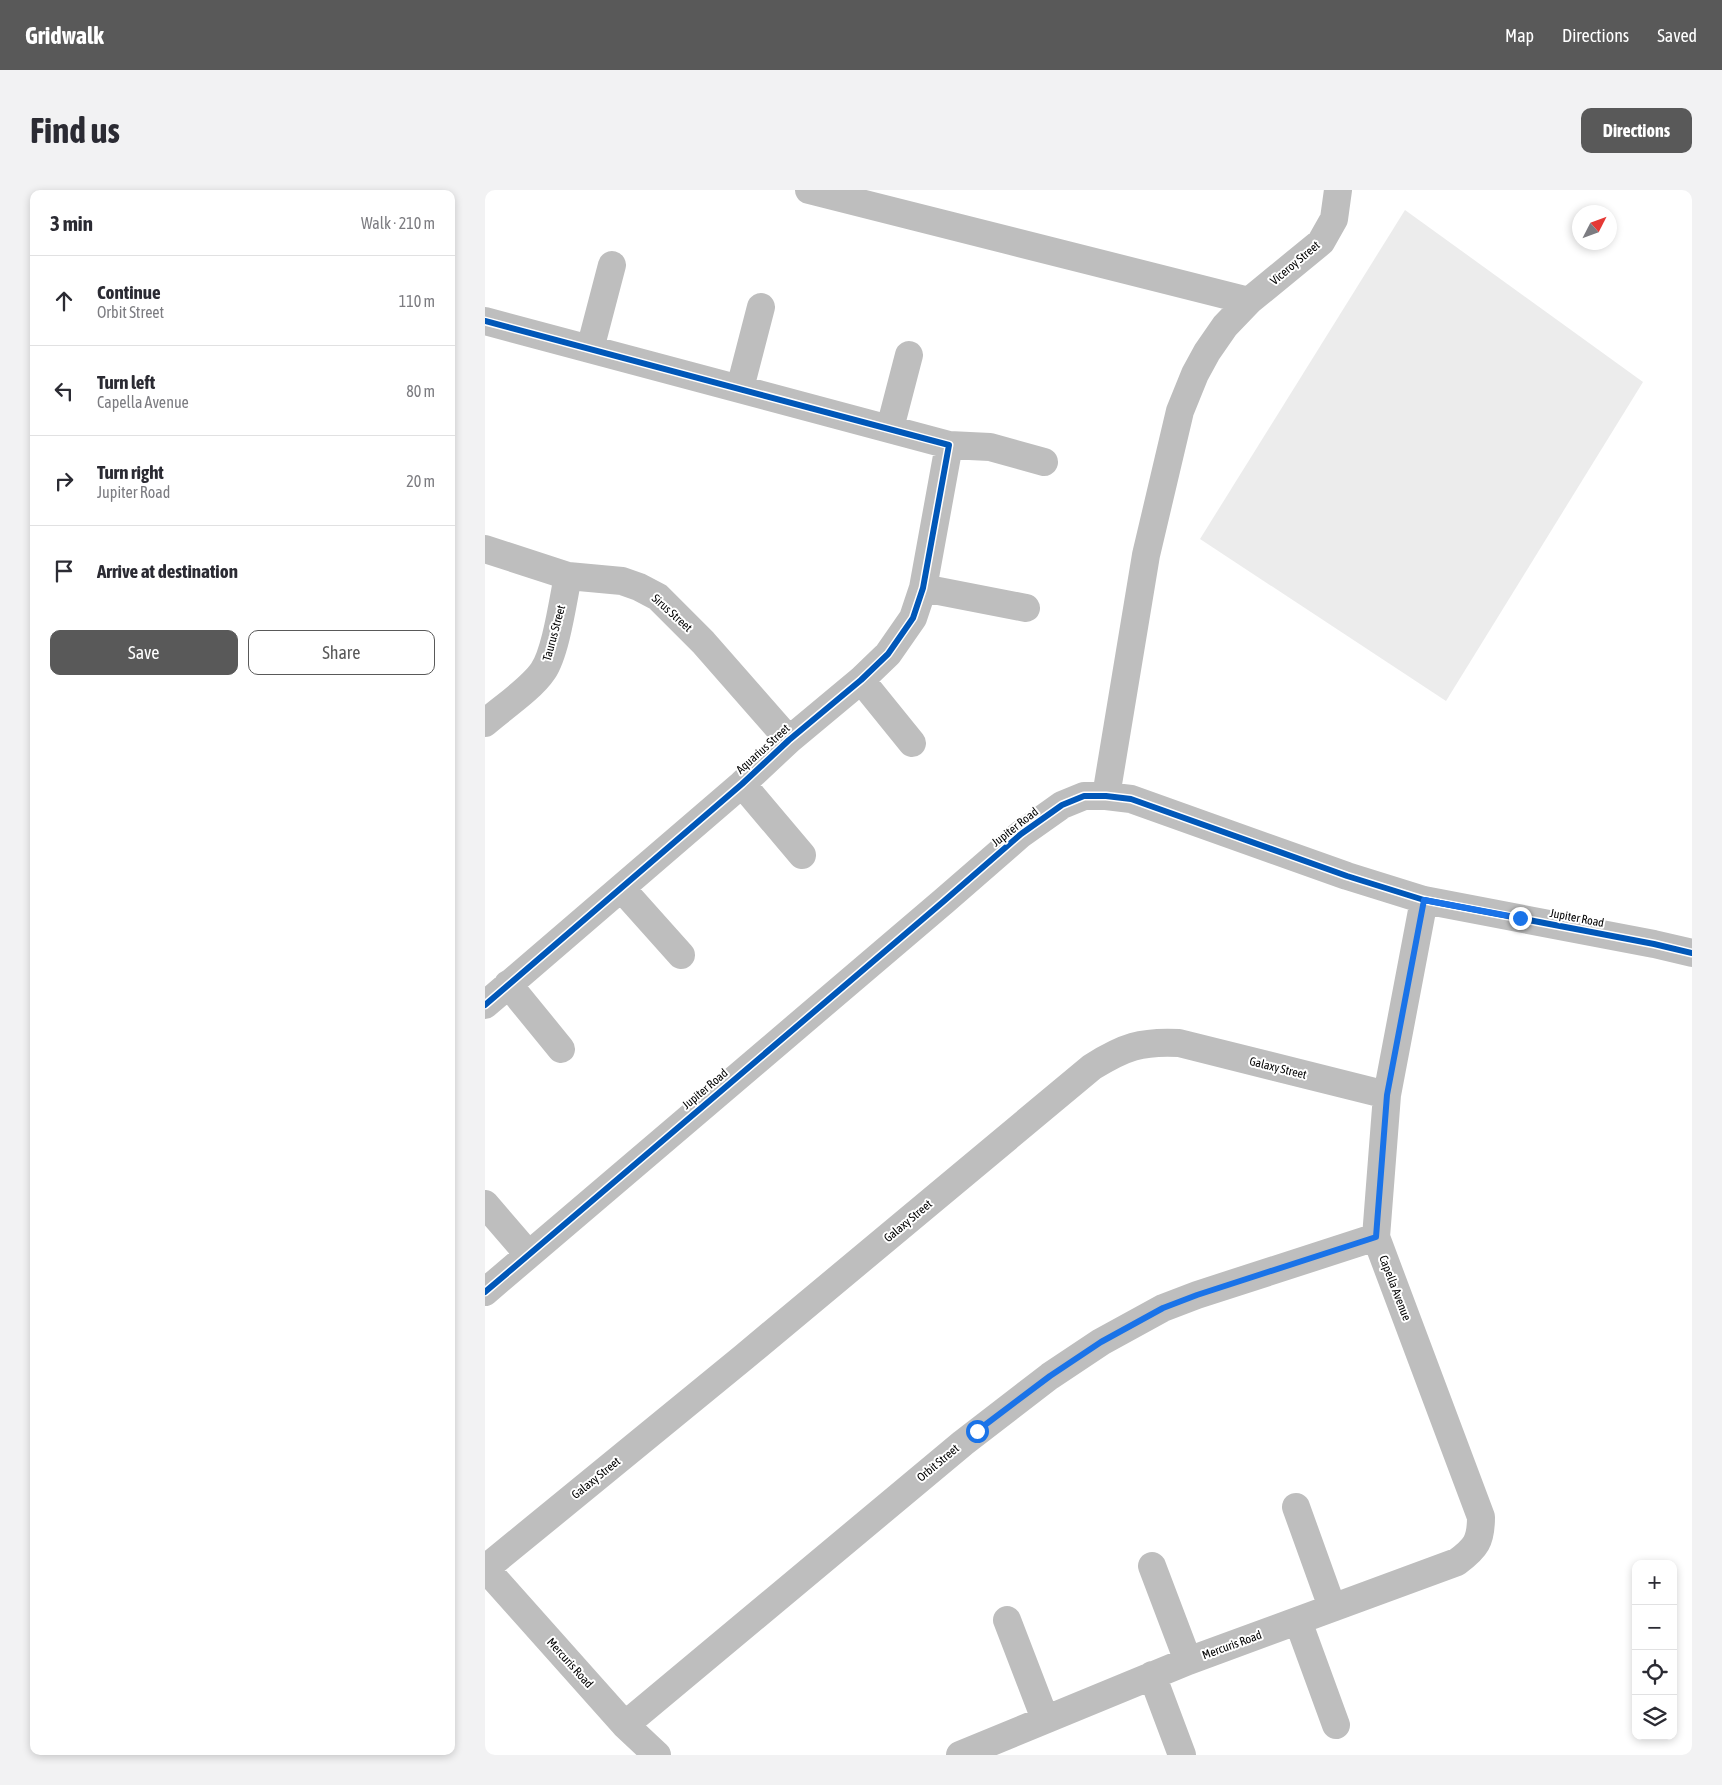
<!DOCTYPE html>
<meta charset="utf-8">
<style>
body{margin:0;font-family:"Asap Condensed",sans-serif;background:#f2f2f3;color:#2b2b33}
.controls{position:absolute;right:15px;bottom:15px;display:grid;overflow:hidden;border-radius:10px;box-shadow:0 2px 8px #0003}
.controls button{width:45px;height:45px;display:grid;place-items:center;padding:0;border:0;border-bottom:1px solid #e1e1e2;background:#fff;color:#2b2b33;font:25px sans-serif}
.compass{position:absolute;left:1087px;top:15px;width:45px;height:45px;border-radius:50%;background:#fff;box-shadow:0 2px 8px #0003;rotate:48deg}
.stop{position:absolute;width:15px;height:15px;margin:-11px;border:4px solid #1a73e8;border-radius:50%;background:#fff}
.stop.end{background:#1a73e8;border-color:#fff;box-shadow:0 1px 5px #0008}
.list{margin:0;padding:0;list-style:none}
h2{display:flex;justify-content:space-between;align-items:center;height:65px;margin:0;padding:0 20px;font-size:21px}
h2 small{font-size:16px;font-weight:400;color:#7c7c81}
.list li{display:grid;grid-template-columns:32px 1fr auto;gap:15px;align-items:center;box-sizing:border-box;height:90px;padding:0 20px;border-top:1px solid #e1e1e2}
.list b{display:block;font-size:19px;white-space:nowrap}
.list p{margin:0;font-size:16px;white-space:nowrap;color:#7c7c81}
.list em{font-size:16px;font-style:normal;color:#7c7c81}
.actions{display:flex;gap:10px;padding:15px 20px}
.actions a{flex:1;padding:11px 0;border:1px solid #595959;border-radius:10px;text-align:center;font-size:18px;color:#595959}
.actions .main{background:#595959;color:#fff}
.icon{flex:none;width:28px;height:28px;fill:none;stroke:currentColor;stroke-width:2;stroke-linecap:round;stroke-linejoin:round}
.map{position:relative;flex:none;width:1207px;height:1565px;overflow:hidden;border-radius:10px}
header{display:flex;align-items:center;gap:30px;box-sizing:border-box;height:70px;padding:0 25px;background:#595959;color:#fff}
header strong{font-size:24px}
nav{display:flex;gap:28px;margin-inline-start:auto;font-size:18px}
.intro{display:flex;align-items:center;justify-content:space-between;box-sizing:border-box;height:120px;padding:0 30px}
h1{margin:0;font-size:35px}
.button{padding:12px 22px;border-radius:10px;background:#595959;color:#fff;font-size:18px;font-weight:700}
main{display:flex;gap:30px;padding:0 30px}
aside{flex:1;background:#fff;border-radius:10px;box-shadow:0 2px 8px #0003}
.map>svg:first-child{display:block}
</style>
<header>
<strong>Gridwalk</strong>
<nav><a>Map</a><a>Directions</a><a>Saved</a></nav>
</header>
<div class="intro"><h1>Find us</h1><a class="button">Directions</a></div>
<main>
<aside>
<h2>3 min<small>Walk · 210 m</small></h2>
<ul class="list">
<li><svg class="icon" aria-label="ahead" viewBox="0 0 24 24"><path d="M12 20V5M6 11l6-6 6 6"/></svg><div><b>Continue</b><p>Orbit Street</p></div><em>110 m</em></li>
<li><svg class="icon" aria-label="left" viewBox="0 0 24 24"><path d="M17 20v-9H6M10 6l-5 5 5 5"/></svg><div><b>Turn left</b><p>Capella Avenue</p></div><em>80 m</em></li>
<li><svg class="icon" aria-label="right" viewBox="0 0 24 24"><path d="M7 20v-9h11M14 6l5 5-5 5"/></svg><div><b>Turn right</b><p>Jupiter Road</p></div><em>20 m</em></li>
<li><svg class="icon" aria-label="arrive" viewBox="0 0 24 24"><path d="M6 21V4h12l-3 4 3 4H6"/></svg><div><b>Arrive at destination</b></div></li>
</ul>
<div class="actions"><a class="main">Save</a><a>Share</a></div>
</aside>
<div class="map">
<svg width="1207" height="1565" viewBox="0 0 1207 1565">
<rect width="100%" height="100%" fill="#fff"/>
<!-- green -->
<path fill="#ececec" d="M920 20 1158 192 961 511 715 349Z"/>
<g fill="none" stroke-linecap="round" stroke-linejoin="round">
<!-- minor -->
<path stroke="#bebebe" stroke-width="28" d="M324 0 764 111
M0 131 464 255 505 257 559 272
M105 159 127 75
M255 198 276 117
M405 238 424 165
M0 359 83 386 137 391 154 397 173 407 218 452 304 550
M438 398 541 418
M376 490 427 553
M0 533C17 518 46 499 58 481 71 462 78 410 83 386
M257 594 317 665
M621 606 661 365 695 221 710 184 722 162 740 136 764 111 836 52 849 29 853 0
M137 699 196 765
M23 794 76 859
M0 815 257 594 304 550 376 490 403 464 428 428 438 398 464 255
M0 1014 43 1064
M0 1102 459 711 536 644 577 615 599 606H621L646 609 862 686 939 710 1169 754 1207 763
M811 1317 847 1417
M667 1376 703 1471
M0 1378 140 1535 172 1565
M1 1378 259 1167 607 877C639 857 656 851 694 853L902 905
M522 1430 560 1529
M813 1431 851 1535
M667 1485 697 1565
M140 1535 478 1253 565 1186 616 1152 678 1118 712 1105 891 1047
M475 1565 703 1471 972 1372C991 1358 996 1351 996 1327L891 1047 902 905 939 710"/>
<defs>
<path id="cycleway" d="M0 131 464 255 438 398 428 428 403 464 376 490 304 550 257 594 0 815
M0 1102 459 711 536 644 577 615 599 606H621L646 609 862 686 939 710 1169 754 1207 763"/>
</defs>
<!-- cycleway casing -->
<use href="#cycleway" stroke="#fff" stroke-width="9"/>
<!-- cycleway -->
<use href="#cycleway" stroke="#0057b8" stroke-width="6"/>
</g>
<g fill="none" stroke-linecap="round" stroke-linejoin="round">
<!-- route -->
<path stroke="#1a73e8" stroke-width="6" d="M492 1241 565 1186 616 1152 678 1118 712 1105 891 1047 902 905 939 710 1035 728"/>
</g>
<g text-anchor="middle" dominant-baseline="central" stroke-width="4" stroke-linejoin="round" paint-order="stroke">
<!-- street labels -->
<g font-size="12" fill="#000" stroke="#fff">
<text transform="translate(810 73) rotate(-40)">Viceroy Street</text>
<text transform="translate(187 423) rotate(42)">Sirus Street</text>
<text transform="translate(69 443) rotate(-75)">Taurus Street</text>
<text transform="translate(278 559) rotate(-42)">Aquarius Street</text>
<text transform="translate(530 637) rotate(-38)">Jupiter Road</text>
<text transform="translate(1092 728) rotate(11)">Jupiter Road</text>
<text transform="translate(793 878) rotate(14)">Galaxy Street</text>
<text transform="translate(220 899) rotate(-40)">Jupiter Road</text>
<text transform="translate(423 1031) rotate(-40)">Galaxy Street</text>
<text transform="translate(910 1098) rotate(69)">Capella Avenue</text>
<text transform="translate(453 1273) rotate(-40)">Orbit Street</text>
<text transform="translate(111 1288) rotate(-39)">Galaxy Street</text>
<text transform="translate(747 1455) rotate(-20)">Mercuris Road</text>
<text transform="translate(85 1473) rotate(48)">Mercuris Road</text>
</g>
</g>
</svg>
<div class="controls">
<button>+</button>
<button>−</button>
<button><svg class="icon" aria-label="locate" viewBox="0 0 24 24"><circle cx="12" cy="12" r="6"/><path d="M12 2v4M12 18v4M2 12h4M18 12h4"/></svg></button>
<button><svg class="icon" aria-label="layers" viewBox="0 0 24 24"><path d="M12 4l9 5-9 5-9-5zM3 14l9 5 9-5"/></svg></button>
</div>
<svg class="compass" viewBox="-18 -18 36 36"><path d="M0-13l5 13h-10z" fill="#e53935"/><path d="M0 13l5-13h-10z" fill="#7c7c81"/></svg>
<div class="stop" style="left:492px;top:1241px"></div>
<div class="stop end" style="left:1035px;top:728px"></div>
</div>
</main>
